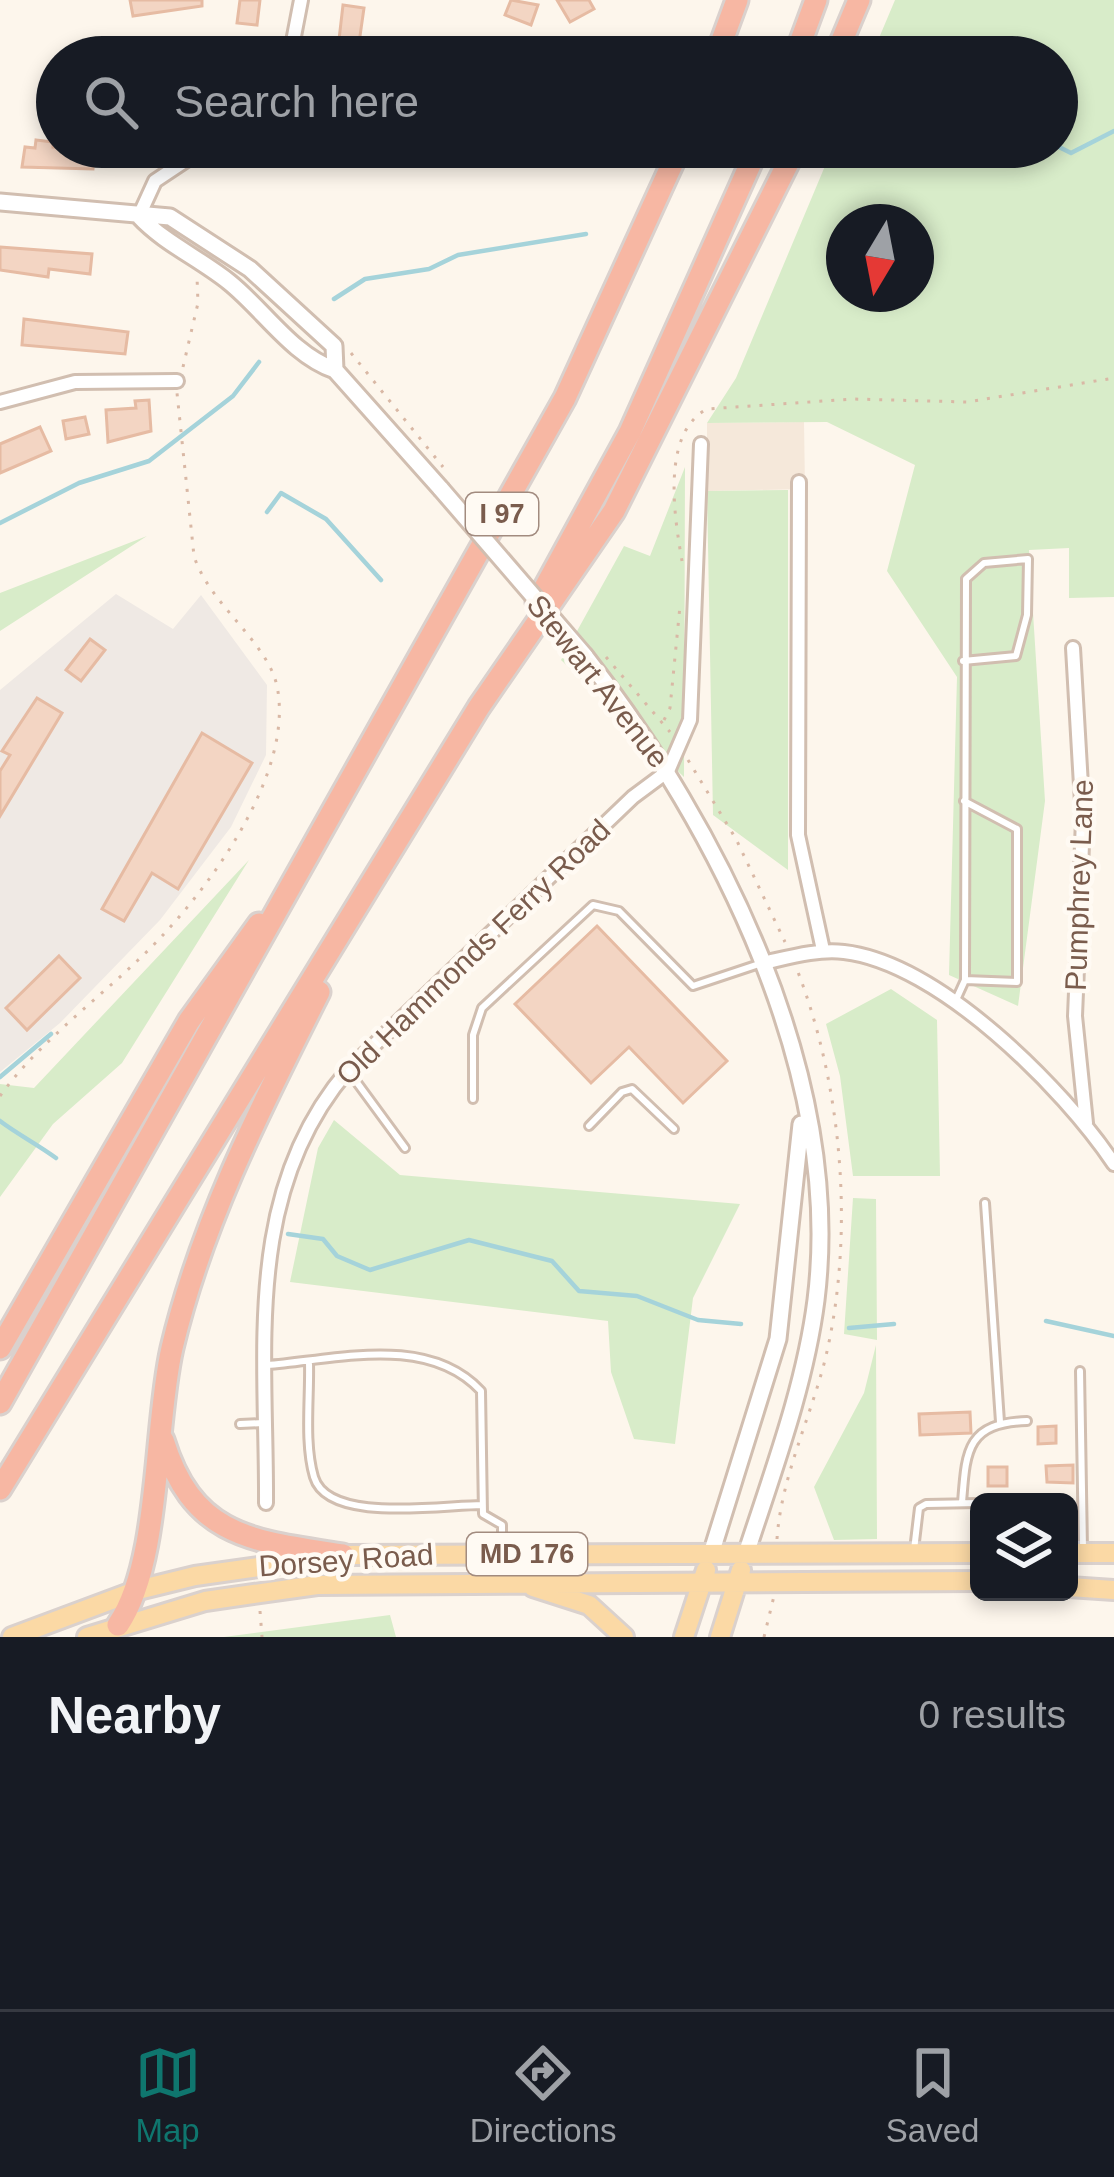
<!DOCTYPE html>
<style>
body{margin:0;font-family:Helvetica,sans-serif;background:#20242c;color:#f1f3f6}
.controls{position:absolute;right:36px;bottom:36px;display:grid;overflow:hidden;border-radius:18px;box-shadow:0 6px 18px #0003}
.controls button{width:108px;height:108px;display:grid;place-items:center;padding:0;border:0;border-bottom:3px solid #363941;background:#171b24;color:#f1f3f6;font:60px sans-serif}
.compass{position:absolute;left:826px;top:204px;width:108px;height:108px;border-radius:50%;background:#171b24;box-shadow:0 6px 18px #0003;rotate:190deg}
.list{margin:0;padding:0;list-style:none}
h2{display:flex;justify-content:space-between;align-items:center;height:156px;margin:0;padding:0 48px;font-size:51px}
h2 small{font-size:39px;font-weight:400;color:#9ea1a6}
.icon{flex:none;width:66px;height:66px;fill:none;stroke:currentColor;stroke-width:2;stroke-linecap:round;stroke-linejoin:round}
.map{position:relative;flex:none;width:1114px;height:1637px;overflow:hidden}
.search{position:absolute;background:#171b24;box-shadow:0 6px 18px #0003;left:36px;right:36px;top:36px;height:132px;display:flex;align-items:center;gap:30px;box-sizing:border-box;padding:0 42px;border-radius:66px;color:#9ea1a6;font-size:45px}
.sheet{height:372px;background:#171b24}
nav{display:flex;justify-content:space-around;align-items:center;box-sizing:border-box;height:168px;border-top:3px solid #363941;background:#171b24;font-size:33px;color:#9ea1a6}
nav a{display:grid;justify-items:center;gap:6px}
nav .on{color:#0f766e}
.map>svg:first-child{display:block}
</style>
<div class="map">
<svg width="1114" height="1637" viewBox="0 0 1114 1637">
<rect width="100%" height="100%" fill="#fdf6ec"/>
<!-- residential -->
<path fill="#f5e8da" d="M804 422 805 489 707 491V423Z"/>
<!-- industrial -->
<path fill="#efe9e4" d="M116 594 173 629 201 595 267 685 266 755 231 827 160 920 60 1023 0 1072V690Z"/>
<!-- green -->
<path fill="#d8ecc9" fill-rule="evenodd" d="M895 0H1114V597L1069 598V548L1029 550 1045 801 1018 1006 949 975 957 677 887 571 915 465 827 422 707 423 736 378 833 147H1057V57H871ZM844 222H916V294H844Z
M685 467 684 777 561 660 624 546 650 556Z
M788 490V870L713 815 707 491Z
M147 536 0 631V593Z
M249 860 122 1063 53 1124 0 1197V1084L34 1088Z
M891 989 937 1020 940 1176H853L840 1076 826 1024Z
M334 1120 400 1175 740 1204 693 1298 675 1444 634 1439 611 1372 608 1321 290 1282 318 1148Z
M853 1198 876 1199 877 1340 844 1334Z
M876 1345 877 1539 834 1540 814 1487 864 1393Z
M390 1615 396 1637H224Z"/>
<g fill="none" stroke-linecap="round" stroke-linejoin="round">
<!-- stream -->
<path stroke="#a5d3da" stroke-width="4.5" d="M1057 146 1071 153 1114 131
M334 299 365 279 429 269 458 255 586 234
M267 512 281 493 326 519 381 580
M0 523 79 483 149 461 233 396 259 362
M0 1077 51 1034
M0 1121C17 1134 37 1144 56 1158
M288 1234 323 1239 337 1256 370 1270 469 1240 552 1261 579 1291 637 1296 698 1320 741 1324
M1046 1321 1114 1336
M849 1328 894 1324"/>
</g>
<!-- building -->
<path fill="#f3d5c3" stroke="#e6bba3" stroke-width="3" d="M130 0H202V6L133 16Z
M240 0H260L257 25 237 23Z
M511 0 538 5 531 25 505 15Z
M557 0H589L594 9 570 22Z
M343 5 364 8 357 57H337Z
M231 41 250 48 246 57H224Z
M36 140 53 142V147L95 148 93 169 22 167 25 147 35 148Z
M311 147H334L328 164 308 157Z
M0 247 92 254 90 274 49 269 48 277 0 270Z
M24 319 128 332 125 354 22 345Z
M149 400 151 431 108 442 106 410 136 408 135 401Z
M85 417 89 434 66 439 63 421Z
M40 427 51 451 0 473V444Z
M90 639 105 650 81 681 66 670Z
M37 698 62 713 0 816V771L10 755 2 751Z
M202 733 252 763 178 889 152 873 124 921 102 909Z
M597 926 727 1061 683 1103 629 1047 591 1083 515 1004Z
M59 956 80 978 27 1030 6 1008Z
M970 1412 971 1433 920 1435 919 1414Z
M1056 1426V1443L1038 1444V1427Z
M1073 1465V1483L1047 1482 1046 1466Z
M988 1467H1007V1486H988Z"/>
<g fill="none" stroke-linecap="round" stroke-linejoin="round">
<defs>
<path id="service" d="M964 801 1017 829V982L965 980
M955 1002 965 980 966 579 984 563 1028 559 1027 615 1016 656 963 661
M350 1073 405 1148
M473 1099V1035L482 1008 593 905 619 911 693 986 759 964
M589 1126 622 1092 632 1089 674 1129
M985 1203 1000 1422
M309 1363C310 1398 304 1443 314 1477 328 1524 441 1505 482 1505
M267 1365C335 1360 427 1333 481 1391L483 1514 502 1525V1554
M1080 1371 1083 1549
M240 1424 263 1423
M962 1503C966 1451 966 1423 1027 1421
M914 1550 919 1508 926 1504 979 1503"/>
<path id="minor" d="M290 57 301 0
M139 216 155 181 206 147
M0 402 75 382 177 381
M799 482 798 835 823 950
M1073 648 1083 820 1075 1016 1086 1123
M763 963C790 957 817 949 844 952 939 963 1063 1088 1114 1164
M266 1503C267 1353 242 1193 348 1070L633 797 668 771 690 720 701 444"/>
<path id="tertiary" d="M0 202 170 217 250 269 334 346 335 370
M139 216C164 243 199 258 229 282 264 310 292 355 335 370L441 489
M585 656C719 828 844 1075 816 1300 805 1386 773 1471 746 1554
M711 1554 778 1339 801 1124"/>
<path id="primary" d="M1069 1553H1114
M533 1587 589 1605 624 1637
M1069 1587 1114 1590
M12 1637 138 1590 195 1576 343 1555 979 1553
M87 1637 205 1601 317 1585 979 1581
M684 1637 706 1570
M720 1637 741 1570"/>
<path id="motorway" d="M716 57 737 0
M795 57 816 0
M835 57 859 0
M537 602 630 432 758 147
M0 1348 189 1021 259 924
M0 1403 565 398 680 147
M163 1440C193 1538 253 1541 343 1555
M0 1489 479 707 614 511 796 147
M118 1625C161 1562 154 1426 172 1348 202 1221 261 1107 319 992"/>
</defs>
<!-- service casing -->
<use href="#service" stroke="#d1beb0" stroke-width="12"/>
<!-- minor casing -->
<use href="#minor" stroke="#d1beb0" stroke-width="18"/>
<!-- tertiary casing -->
<use href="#tertiary" stroke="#d1beb0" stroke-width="21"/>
<!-- primary casing -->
<use href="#primary" stroke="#dad1cd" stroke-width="24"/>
<!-- motorway casing -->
<use href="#motorway" stroke="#dad1cd" stroke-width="27"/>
<!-- path -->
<path stroke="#d9b8a5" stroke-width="3" stroke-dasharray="3 9" stroke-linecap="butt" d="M351 353 443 467
M183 367 198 303 197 277
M682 561C675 520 660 434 707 409L853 399 967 402 1114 378
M606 657 670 732
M664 720 670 708 680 606
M688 760 736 839 785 942
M0 1096C44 1035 112 990 163 935 217 877 294 769 277 686 267 641 209 604 194 556L177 393
M777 1539C781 1478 810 1419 825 1360 855 1236 843 1086 796 967
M260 1611 262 1637
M764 1637 774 1596"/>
<!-- service -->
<use href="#service" stroke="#fff" stroke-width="6"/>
<!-- minor -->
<use href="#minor" stroke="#fff" stroke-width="12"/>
<!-- tertiary -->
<use href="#tertiary" stroke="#fff" stroke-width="15"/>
<!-- primary -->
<use href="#primary" stroke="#fbd9a5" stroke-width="18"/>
<!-- motorway -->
<use href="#motorway" stroke="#f7b7a3" stroke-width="21"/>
<defs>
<path id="tertiary-bridge" d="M441 489 585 656"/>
</defs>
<!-- tertiary-bridge casing -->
<use href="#tertiary-bridge" stroke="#d1beb0" stroke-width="21" stroke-linecap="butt"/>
<!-- tertiary-bridge -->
<use href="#tertiary-bridge" stroke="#fff" stroke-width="15"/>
</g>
<g text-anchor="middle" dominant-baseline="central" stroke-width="9" stroke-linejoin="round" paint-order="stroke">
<!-- shield labels -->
<g fill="#fffaf3" stroke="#a28b7f" stroke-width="3">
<rect x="466" y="493" width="72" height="42" rx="9"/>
<rect x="467" y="1533" width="120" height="42" rx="9"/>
</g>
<g font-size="27" font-weight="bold" fill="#7a5c4d">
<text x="502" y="514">I 97</text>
<text x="527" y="1554">MD 176</text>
</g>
<!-- street labels -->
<g font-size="30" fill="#7a5c4d" stroke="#fffaf3">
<text transform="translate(598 681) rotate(52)">Stewart Avenue</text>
<text transform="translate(1079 885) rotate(-88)">Pumphrey Lane</text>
<text transform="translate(473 952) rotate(-44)">Old Hammonds Ferry Road</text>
<text transform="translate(346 1560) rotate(-4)">Dorsey Road</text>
</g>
</g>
</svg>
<div class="controls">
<button><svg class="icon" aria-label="layers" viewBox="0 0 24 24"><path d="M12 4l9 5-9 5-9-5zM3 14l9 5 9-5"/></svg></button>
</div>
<svg class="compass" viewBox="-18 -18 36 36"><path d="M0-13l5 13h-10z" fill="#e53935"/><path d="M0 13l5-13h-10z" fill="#9ea1a6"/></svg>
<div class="search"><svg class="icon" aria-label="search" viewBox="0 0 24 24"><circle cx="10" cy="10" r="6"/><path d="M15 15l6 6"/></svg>Search here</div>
</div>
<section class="sheet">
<h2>Nearby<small>0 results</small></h2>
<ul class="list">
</ul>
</section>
<nav>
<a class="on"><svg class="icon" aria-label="map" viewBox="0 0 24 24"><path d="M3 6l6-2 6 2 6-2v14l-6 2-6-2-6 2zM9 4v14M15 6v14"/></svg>Map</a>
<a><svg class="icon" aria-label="directions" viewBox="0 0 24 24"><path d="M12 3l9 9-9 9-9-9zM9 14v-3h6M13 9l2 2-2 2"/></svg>Directions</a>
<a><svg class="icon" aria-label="saved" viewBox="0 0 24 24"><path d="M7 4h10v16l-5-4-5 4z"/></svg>Saved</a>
</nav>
